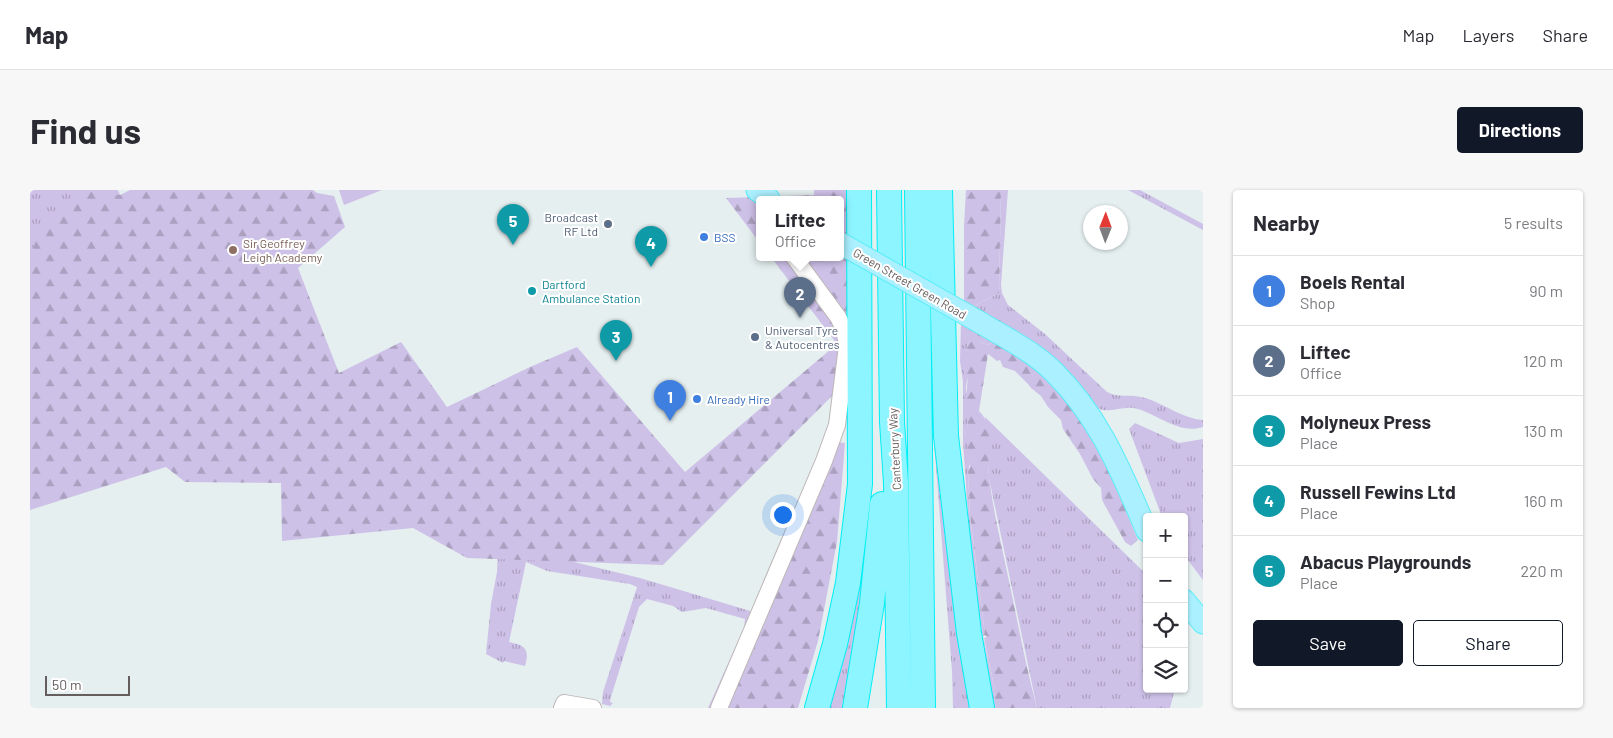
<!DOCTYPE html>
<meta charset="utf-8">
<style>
body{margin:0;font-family:Barlow,sans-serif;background:#f7f7f7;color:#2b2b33}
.controls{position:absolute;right:15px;bottom:15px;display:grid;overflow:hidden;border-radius:5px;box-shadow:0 1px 4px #0004}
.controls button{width:45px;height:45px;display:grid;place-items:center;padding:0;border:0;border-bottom:1px solid #e1e1e2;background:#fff;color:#2b2b33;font:25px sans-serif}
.compass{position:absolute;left:1053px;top:15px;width:45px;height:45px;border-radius:50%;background:#fff;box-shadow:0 1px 4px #0004;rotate:1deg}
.scale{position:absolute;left:15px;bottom:12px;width:85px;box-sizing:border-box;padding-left:5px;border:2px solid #665d5e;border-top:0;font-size:14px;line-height:18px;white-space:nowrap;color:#665d5e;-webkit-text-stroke:4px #fff;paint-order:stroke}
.you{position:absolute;left:752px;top:324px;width:18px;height:18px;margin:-12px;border:4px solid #fff;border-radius:50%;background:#1a73e8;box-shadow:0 0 0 8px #1a73e833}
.badge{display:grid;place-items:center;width:32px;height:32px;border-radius:50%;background:#111827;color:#fff;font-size:16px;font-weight:700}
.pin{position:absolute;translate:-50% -41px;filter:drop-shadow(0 1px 2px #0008)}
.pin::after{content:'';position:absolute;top:26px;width:18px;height:15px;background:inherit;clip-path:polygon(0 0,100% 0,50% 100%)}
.popup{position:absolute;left:726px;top:6px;width:88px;height:65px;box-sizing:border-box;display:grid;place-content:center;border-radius:5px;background:#fff;filter:drop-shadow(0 1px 4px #0005);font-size:16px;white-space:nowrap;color:#7c7c81}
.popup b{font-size:19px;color:#2b2b33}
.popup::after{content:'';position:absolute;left:50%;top:100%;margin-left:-10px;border:10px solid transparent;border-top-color:#fff}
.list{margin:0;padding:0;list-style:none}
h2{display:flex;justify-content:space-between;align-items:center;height:65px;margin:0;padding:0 20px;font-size:21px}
h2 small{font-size:16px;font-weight:400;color:#7c7c81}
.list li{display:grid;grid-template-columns:32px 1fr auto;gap:15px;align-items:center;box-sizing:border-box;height:70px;padding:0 20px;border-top:1px solid #e1e1e2}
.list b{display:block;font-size:19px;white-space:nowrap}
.list p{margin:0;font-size:16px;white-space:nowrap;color:#7c7c81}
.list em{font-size:16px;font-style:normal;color:#7c7c81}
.actions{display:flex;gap:10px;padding:15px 20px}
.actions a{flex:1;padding:11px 0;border:1px solid #111827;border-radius:5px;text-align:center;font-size:18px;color:#111827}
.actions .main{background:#111827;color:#fff}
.icon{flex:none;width:28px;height:28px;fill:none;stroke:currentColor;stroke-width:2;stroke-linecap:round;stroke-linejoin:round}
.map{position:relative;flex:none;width:1173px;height:518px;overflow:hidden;border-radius:5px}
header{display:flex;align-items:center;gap:30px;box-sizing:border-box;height:70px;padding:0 25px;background:#fff;border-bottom:1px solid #e1e1e2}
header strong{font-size:24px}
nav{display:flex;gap:28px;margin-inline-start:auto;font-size:18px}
.intro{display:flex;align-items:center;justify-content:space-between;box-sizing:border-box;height:120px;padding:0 30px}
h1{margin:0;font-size:35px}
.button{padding:12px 22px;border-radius:5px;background:#111827;color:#fff;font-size:18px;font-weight:700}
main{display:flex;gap:30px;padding:0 30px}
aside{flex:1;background:#fff;border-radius:5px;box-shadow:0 1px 4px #0004}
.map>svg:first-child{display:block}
</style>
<header>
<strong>Map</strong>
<nav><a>Map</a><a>Layers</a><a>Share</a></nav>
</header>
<div class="intro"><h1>Find us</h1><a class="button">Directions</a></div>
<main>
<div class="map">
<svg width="1173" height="518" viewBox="0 0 1173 518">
<defs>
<pattern id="grass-tufts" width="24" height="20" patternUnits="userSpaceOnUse" patternTransform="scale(1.25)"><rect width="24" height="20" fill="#cec1e8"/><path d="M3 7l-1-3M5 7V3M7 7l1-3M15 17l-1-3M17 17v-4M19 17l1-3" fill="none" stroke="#aba0bf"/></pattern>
<pattern id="forest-firs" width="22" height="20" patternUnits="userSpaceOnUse" patternTransform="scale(1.25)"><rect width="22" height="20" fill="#cec1e8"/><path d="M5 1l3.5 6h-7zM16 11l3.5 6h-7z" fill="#aba0bf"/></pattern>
</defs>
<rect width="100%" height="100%" fill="#e5eff0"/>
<!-- grass -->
<path fill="url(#grass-tufts)" d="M0 0H88L90 5 0 152Z
M971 0H978L971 95 972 103 978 115 1015 144 1077 202C1088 208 1099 204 1111 207 1133 212 1150 228 1173 230V237C1148 245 1127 223 1104 218 1092 216 1081 223 1069 219L1045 189 975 135 942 117 969 103Z
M1098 0H1110L1173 34V40Z
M901 116 943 518H923L922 481 903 239Z
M931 132 965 151 957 155C949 151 945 148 938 153L936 162 938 188C931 204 944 229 935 241 937 252 943 269 938 280L940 327 955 445 953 446 965 501 964 513 967 518H964L945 397 939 338 933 253V192L930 171Z
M955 227 1117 385V499H1145L1140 518H1007L959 288Z
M1105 233 1149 253 1173 249V390L1154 365V327H1132L1099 239Z
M838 310 837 377 815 518H795Z
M468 359 495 360 610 388 727 423 685 518H678L714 438 715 429 676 418 652 422 643 416 617 409 609 417 581 507 580 512 583 513 580 516 572 514 573 502 607 397 600 394 517 381 496 372 479 452C495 455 500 459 495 476L474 471 473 473 456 464 461 414 467 382Z"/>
<!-- forest -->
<path fill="url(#forest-firs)" d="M43 0H61L65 4 90 5 100 0H283L287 3 304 6 315 37 268 78 309 183 371 152 417 217 500 177 547 157 655 282 807 154 741 67H810V9H730V53L696 8 784 5V0H817L819 106 809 199 633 375 437 368 383 338 252 351 251 293 155 292 136 277 0 320V79L4 50 39 22Z
M936 0H971L969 103 942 117 934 113V35Z
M943 150H947L957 155 965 151 1001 176 1046 217 1077 276 1108 350 1101 356 1095 352 1072 310 1071 298 1063 289 1050 264 1033 239 1031 230 1018 217 1011 206 1001 198 998 194 985 181 973 177 970 170 967 171 958 164 949 221C967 239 956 264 959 286 963 321 972 357 979 391 988 433 996 477 1007 518H967L964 513 965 501 954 448 957 447 955 445 940 325 938 280 940 277 935 240C940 234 938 225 936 218 935 212 936 204 937 197 937 193 938 190 938 186L934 185 933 166 936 162 938 153Z
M807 252 815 253 807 352 788 451 768 518H697L709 486 716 476Z"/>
<!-- green -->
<path fill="#cec1e8" d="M309 0H352L314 15Z"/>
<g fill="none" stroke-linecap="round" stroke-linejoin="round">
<defs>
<path id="minor" d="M532 518 534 513 563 518
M689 518 794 271 807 235 816 164 817 153 813 137 808 127 764 67"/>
<path id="major" d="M727 0 739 9
M951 133C976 148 1004 162 1024 182 1071 229 1091 282 1117 341
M1154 410 1173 433"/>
<path id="highway" d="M859 0 862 232 866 293 869 518
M887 0 893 518
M910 0 916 246 939 443 952 518
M787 518 805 454 818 393 830 294 829 0
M825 518 842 413 852 314"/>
</defs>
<!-- minor casing -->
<use href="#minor" stroke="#bdb6b6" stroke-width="18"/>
<!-- major casing -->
<use href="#major" stroke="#58edf7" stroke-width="23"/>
<!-- highway casing -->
<use href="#highway" stroke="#00eff5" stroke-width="26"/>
<!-- minor -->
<use href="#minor" stroke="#fff" stroke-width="16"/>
<!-- major -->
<use href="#major" stroke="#abf0ff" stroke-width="21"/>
<!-- highway -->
<use href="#highway" stroke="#8df5ff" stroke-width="24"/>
<defs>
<path id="major-bridge" d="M810 53 951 133"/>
</defs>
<!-- major-bridge casing -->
<use href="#major-bridge" stroke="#58edf7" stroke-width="23" stroke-linecap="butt"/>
<!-- major-bridge -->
<use href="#major-bridge" stroke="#abf0ff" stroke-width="21"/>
</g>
<!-- markers -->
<g fill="#5c6f8a" stroke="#fff" stroke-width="2">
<circle cx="578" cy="34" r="5"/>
<circle cx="725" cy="147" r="5"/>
</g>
<g fill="#3f7fe0" stroke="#fff" stroke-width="2">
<circle cx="674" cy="47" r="5"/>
<circle cx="667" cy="209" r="5"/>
</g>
<circle fill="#8d6e63" stroke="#fff" stroke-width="2" cx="203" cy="60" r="5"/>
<circle fill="#0f9aa8" stroke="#fff" stroke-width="2" cx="502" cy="101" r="5"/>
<g text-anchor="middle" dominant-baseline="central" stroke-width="4" stroke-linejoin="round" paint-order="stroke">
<!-- service labels -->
<g font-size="12" fill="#4e5e75" stroke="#fff" text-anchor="end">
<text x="568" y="27">Broadcast<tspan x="568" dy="14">RF Ltd</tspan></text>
<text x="735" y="140" text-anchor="start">Universal Tyre<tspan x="735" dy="14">&amp; Autocentres</tspan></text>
</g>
<!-- shop labels -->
<g font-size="12" fill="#366cbe" stroke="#fff" text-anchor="start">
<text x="684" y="47">BSS</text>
<text x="677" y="209">Already Hire</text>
</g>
<!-- education labels -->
<g font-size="12" fill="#785e54" stroke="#fff" text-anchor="start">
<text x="213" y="53">Sir Geoffrey<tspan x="213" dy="14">Leigh Academy</tspan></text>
</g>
<!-- street labels -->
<g font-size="12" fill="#665d5e" stroke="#fff">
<text transform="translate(880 93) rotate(30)">Green Street Green Road</text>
<text transform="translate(864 259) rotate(-93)">Canterbury Way</text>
</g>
<!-- culture labels -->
<g font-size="12" fill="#0d838f" stroke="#fff" text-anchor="start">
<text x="512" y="94">Dartford<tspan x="512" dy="14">Ambulance Station</tspan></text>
</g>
</g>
</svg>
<div class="controls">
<button>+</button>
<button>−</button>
<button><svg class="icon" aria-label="locate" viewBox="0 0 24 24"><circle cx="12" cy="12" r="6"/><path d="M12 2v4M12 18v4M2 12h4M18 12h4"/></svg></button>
<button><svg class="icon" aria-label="layers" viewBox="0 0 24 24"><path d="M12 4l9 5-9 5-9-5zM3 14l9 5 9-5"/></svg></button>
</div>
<svg class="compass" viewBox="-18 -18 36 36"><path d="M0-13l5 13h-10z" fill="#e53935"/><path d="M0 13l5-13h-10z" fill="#7c7c81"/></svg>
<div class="scale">50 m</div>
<div class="you"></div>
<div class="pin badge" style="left:640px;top:231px;background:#3f7fe0">1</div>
<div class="pin badge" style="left:770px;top:128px;background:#5c6f8a">2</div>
<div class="popup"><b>Liftec</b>Office</div>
<div class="pin badge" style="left:586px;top:171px;background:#0f9aa8">3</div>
<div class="pin badge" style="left:621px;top:77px;background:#0f9aa8">4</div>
<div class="pin badge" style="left:483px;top:55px;background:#0f9aa8">5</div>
</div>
<aside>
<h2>Nearby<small>5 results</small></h2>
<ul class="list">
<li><span class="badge" style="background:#3f7fe0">1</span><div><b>Boels Rental</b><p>Shop</p></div><em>90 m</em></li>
<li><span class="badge" style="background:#5c6f8a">2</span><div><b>Liftec</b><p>Office</p></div><em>120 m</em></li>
<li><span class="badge" style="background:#0f9aa8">3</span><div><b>Molyneux Press</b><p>Place</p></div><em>130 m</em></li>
<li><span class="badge" style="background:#0f9aa8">4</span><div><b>Russell Fewins Ltd</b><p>Place</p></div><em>160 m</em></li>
<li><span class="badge" style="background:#0f9aa8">5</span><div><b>Abacus Playgrounds</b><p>Place</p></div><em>220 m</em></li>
</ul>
<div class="actions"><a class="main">Save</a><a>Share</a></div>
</aside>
</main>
